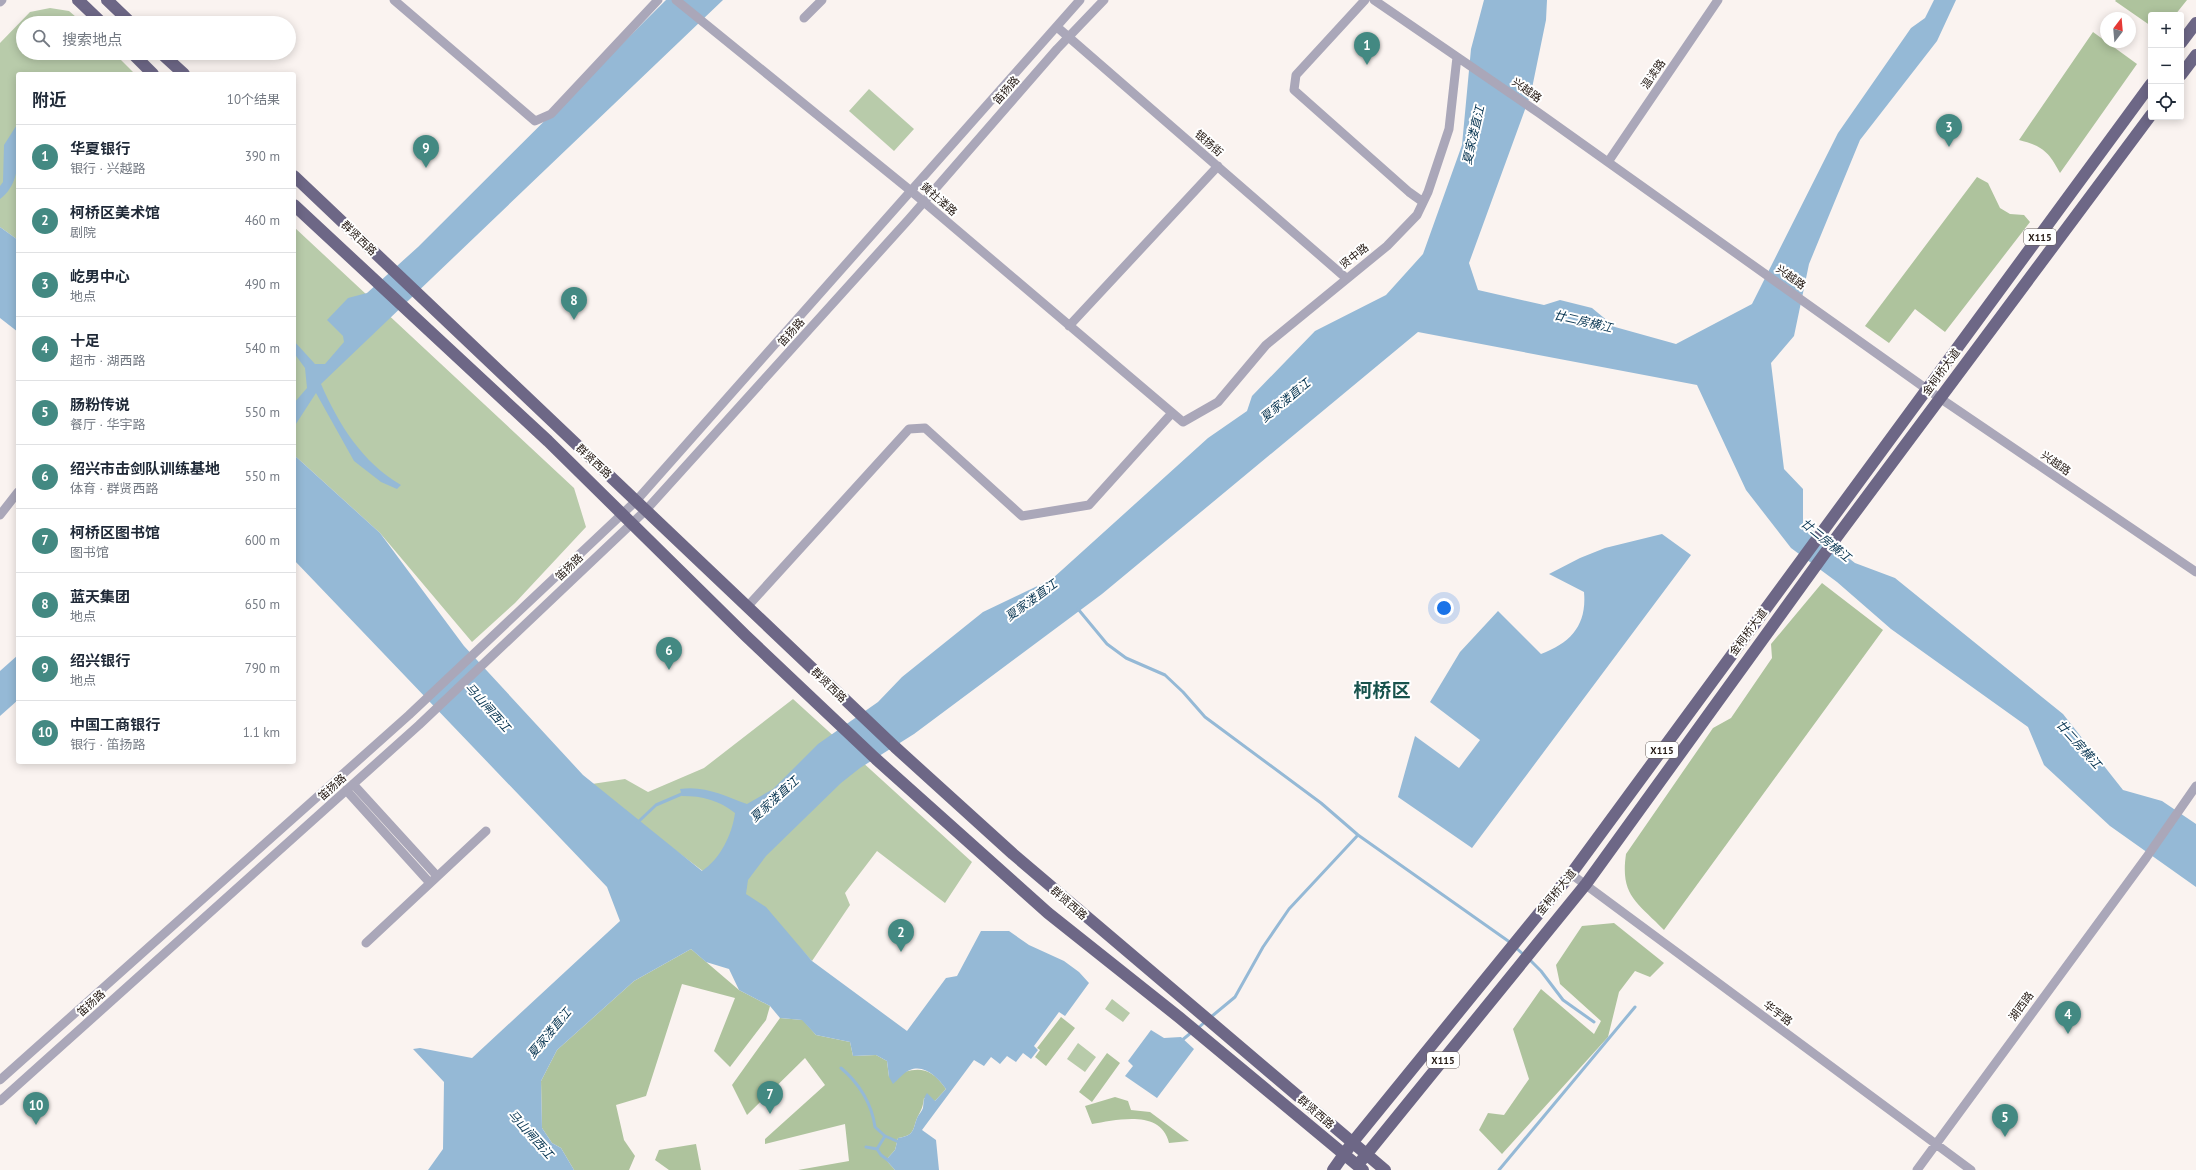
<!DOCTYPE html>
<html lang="zh">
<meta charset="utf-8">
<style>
body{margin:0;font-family:"PT Sans","Noto Sans SC",sans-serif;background:#f6f6f7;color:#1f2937}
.controls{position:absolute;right:12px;top:12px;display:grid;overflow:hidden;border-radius:4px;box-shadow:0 2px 10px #0003}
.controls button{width:36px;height:36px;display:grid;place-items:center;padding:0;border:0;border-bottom:1px solid #e0e1e3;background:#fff;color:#1f2937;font:20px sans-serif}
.compass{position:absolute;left:2100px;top:12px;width:36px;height:36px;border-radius:50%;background:#fff;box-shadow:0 2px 10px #0003;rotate:16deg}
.you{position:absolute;left:1444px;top:608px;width:14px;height:14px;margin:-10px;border:3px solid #fff;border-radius:50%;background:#1a73e8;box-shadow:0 0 0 6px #1a73e833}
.badge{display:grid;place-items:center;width:26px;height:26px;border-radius:50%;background:#438982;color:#fff;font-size:13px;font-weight:700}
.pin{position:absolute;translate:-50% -33px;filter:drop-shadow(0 1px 2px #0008)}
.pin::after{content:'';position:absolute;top:21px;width:14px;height:12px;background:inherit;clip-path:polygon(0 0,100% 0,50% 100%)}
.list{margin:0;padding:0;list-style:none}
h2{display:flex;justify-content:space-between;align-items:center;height:52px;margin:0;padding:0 16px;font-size:17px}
h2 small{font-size:13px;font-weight:400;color:#747a83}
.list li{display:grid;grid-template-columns:26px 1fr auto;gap:12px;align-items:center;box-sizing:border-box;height:64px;padding:0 16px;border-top:1px solid #e0e1e3}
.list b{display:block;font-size:15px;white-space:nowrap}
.list p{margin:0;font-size:13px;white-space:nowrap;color:#747a83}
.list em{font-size:13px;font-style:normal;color:#747a83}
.icon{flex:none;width:22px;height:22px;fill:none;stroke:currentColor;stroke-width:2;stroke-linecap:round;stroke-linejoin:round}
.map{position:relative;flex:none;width:2196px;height:1170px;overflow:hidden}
.search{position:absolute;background:#fff;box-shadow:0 2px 10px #0003;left:16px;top:16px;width:280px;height:44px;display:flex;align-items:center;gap:10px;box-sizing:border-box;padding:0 14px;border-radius:22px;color:#747a83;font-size:15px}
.panel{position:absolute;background:#fff;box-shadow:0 2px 10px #0003;left:16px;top:72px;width:280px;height:692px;border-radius:4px}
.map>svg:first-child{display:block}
</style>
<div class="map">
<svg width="2196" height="1170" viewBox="0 0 2196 1170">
<rect width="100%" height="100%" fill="#faf3f0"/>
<!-- green -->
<path fill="#b8cbaa" d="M50 8 69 11 83 23H23V53H114L135 74H18V240L0 227V43L30 12Z
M869 89 914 129 894 151 849 111Z
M294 227 574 488 586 527 515 603 472 642 380 533 294 455Z
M793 699 972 862 945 903 877 851 845 893 850 905 812 961 790 937 667 844 592 784 625 779 648 792 704 768Z
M1112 999 1130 1013 1123 1022 1105 1009Z
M1078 1043 1096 1057 1085 1072 1067 1059Z"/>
<!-- forest -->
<path fill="#aec39d" d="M2116 0H2187L2175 15H2151V26L2115 1Z
M2093 32 2137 64 2060 173C2049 152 2043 146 2019 140Z
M1977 177 1988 183 2000 208 2010 214 2024 215 2030 222 1945 332 1915 309 1889 343 1865 326Z
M1822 583 1883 630 1664 930C1637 902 1620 896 1626 854L1713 728 1731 718 1772 658 1771 644Z
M1614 923 1664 963 1650 977 1635 971 1619 992 1608 1037 1502 1154 1479 1130 1488 1113 1504 1115 1529 1079 1513 1029 1541 989 1594 1034 1601 1021 1560 984 1556 965 1582 926Z
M691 949 739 990 770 1006 766 1020 730 1067 714 1051 735 998 682 984 646 1096 616 1105 624 1140 635 1156 629 1170H574L561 1148 552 1143 542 1128 541 1081 557 1050 634 981Z
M1061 1017 1075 1028 1046 1066 1035 1057 1040 1050 1037 1048Z
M780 1018 803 1020 816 1035 850 1042 853 1056 876 1055 887 1061 889 1077C915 1068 928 1063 946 1089L935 1101 924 1098C923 1106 922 1109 918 1116 912 1129 916 1135 898 1138L895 1150 886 1160 895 1170H798L849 1161 845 1124 765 1144V1139L825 1085 805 1058 747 1115 732 1085Z
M1107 1053 1120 1063 1092 1102 1079 1092Z
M1115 1097 1128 1101 1131 1110 1150 1112 1189 1141 1169 1143C1161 1109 1117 1120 1092 1124L1085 1106Z
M696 1144 701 1170H669L655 1160 659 1150Z"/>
<!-- water -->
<path fill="#95b9d6" d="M666 0H723L321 384C339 425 362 462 401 485L397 489 381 482 354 461 316 393 294 427V403L307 388 305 368 294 353V341L315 364H325L344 342 343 336 327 320 348 298 367 293 418 247Z
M1484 0H1547L1546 20 1531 93 1469 263 1478 290 1544 305 1560 300 1592 308 1615 327 1676 344 1752 304 1838 133 1911 28 1925 18 1934 0H1956L1937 41 1860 140 1809 264 1794 336 1771 363 1784 469 1803 489V523L1855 563 1895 578 2063 714 2123 790 2162 801 2196 824V887L2110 826 2044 765 2028 727 1891 629 1837 582 1791 548 1746 490 1697 385 1418 332 1102 594 914 734 860 768 841 783 766 856 748 880 746 894 766 907 812 961 907 1031 946 978 957 976 981 931H1009L1029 945 1064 961 1079 972 1089 983 1065 1016 1059 1012 1034 1046 1038 1050 1031 1059 1023 1053 1016 1062 1007 1056 1000 1064 991 1057 984 1066 974 1060 922 1130 936 1140 939 1170H895L886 1160 895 1150 898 1138C916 1135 912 1129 918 1116 920 1113 922 1111 923 1108 924 1101 923 1099 927 1093L935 1101 946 1089C938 1078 925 1064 910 1070 904 1072 898 1080 893 1084L889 1077 887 1061 876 1055 853 1056 850 1042 816 1035 802 1020 780 1018 770 1006 739 990 729 969 706 962 691 949 634 981 557 1050 541 1081 542 1128 552 1143 561 1148 574 1170H428L443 1149 444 1082 413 1049 420 1048 472 1058 620 921 607 887 294 560V455L380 533 464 646 583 775 702 871C720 859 732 835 735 813 718 800 703 796 682 796L680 789C704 785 725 796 747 804L773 789 818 744 878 702 902 677 983 612 1052 579 1208 438 1247 411 1252 396 1315 331 1386 295 1423 254 1462 145 1471 49Z
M18 123C18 149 23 182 0 199V186L3 182 4 145Z
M0 227 18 240V332L0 318Z
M1662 534 1691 555 1472 848 1398 797 1415 736 1459 768 1480 740 1430 702 1460 652 1498 611 1541 654C1571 643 1587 625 1584 592L1549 574 1580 558 1605 548Z
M18 655V700L0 716V671Z
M1151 1030 1164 1038 1181 1037 1194 1049 1157 1098 1125 1076 1133 1066 1128 1061Z"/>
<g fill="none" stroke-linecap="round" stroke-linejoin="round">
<!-- stream -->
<path stroke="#95b9d6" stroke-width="3" d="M1078 609 1107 644 1126 658 1165 675 1183 692 1205 717 1321 803 1358 835 1511 943
M637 823 656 805 684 793
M1515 947 1524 955
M1529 959 1541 971 1563 1000 1594 1022
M1211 1017 1235 997 1263 947 1289 909 1358 835
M1197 1029 1206 1021
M1181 1041 1192 1032
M841 1068C859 1083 872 1104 875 1127L885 1136 877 1149 866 1147
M885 1136 901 1143
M877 1149 881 1155 889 1161
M1499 1170 1635 1007"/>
<!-- minor -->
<path stroke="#aaa7b9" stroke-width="9" d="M394 0 535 121 551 114 658 0
M676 0 911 191 1183 422 1218 402 1266 345 1387 246 1417 215 1428 192 1449 129 1457 57
M1365 0 1296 75 1294 90 1409 192 1423 202
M1374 0 1539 113 1928 390 2196 572
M0 2 2 0
M804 18 822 0
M1057 27 1346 278
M1608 162 1718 0
M1069 326 1218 166
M0 515 18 492
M747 607 909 429 925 428 1022 516 1089 505 1172 413
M353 784 437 876
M346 790 430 883
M1571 874 1971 1170
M366 943 486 831
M0 1080 409 715 636 501 1080 0
M0 1101 419 725 646 510 909 219 1057 49 1104 0
M1917 1170 2146 858 2196 786"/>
<!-- major -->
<path stroke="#6d6786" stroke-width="12" d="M78 0 102 23
M107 0 131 23
M2181 43 2196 23
M132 53 153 74
M161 53 184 74
M2181 75 2196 55
M294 176 895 747 1013 854 1385 1170
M294 205 548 441 746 636 876 759 1048 913 1180 1018 1363 1170
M1361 1161 1586 884 1833 542 2151 115
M1333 1170 1352 1143 1571 874 2151 84"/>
</g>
<g text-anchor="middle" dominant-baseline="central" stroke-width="4" stroke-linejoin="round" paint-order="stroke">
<!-- shield labels -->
<g fill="#fff" stroke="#645c58" stroke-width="1">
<rect x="2024" y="229" width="32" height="16" rx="3"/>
<rect x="1646" y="742" width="32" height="16" rx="3"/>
<rect x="1427" y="1052" width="32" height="16" rx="3"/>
</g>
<g font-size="10" font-weight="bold" fill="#211610">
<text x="2040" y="237">X115</text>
<text x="1662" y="750">X115</text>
<text x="1443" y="1060">X115</text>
</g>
<!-- street labels -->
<g font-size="11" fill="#211610" stroke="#fff">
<text transform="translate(1653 74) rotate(-56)">温渎路</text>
<text transform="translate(1006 90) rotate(-49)">笛扬路</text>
<text transform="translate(1527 90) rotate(35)">兴越路</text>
<text transform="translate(1209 143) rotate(41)">银扬街</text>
<text transform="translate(939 199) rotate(41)">黄社溇路</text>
<text transform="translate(359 238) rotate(44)">群贤西路</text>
<text transform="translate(1354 256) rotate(-38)">贤中路</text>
<text transform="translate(1791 277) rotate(35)">兴越路</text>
<text transform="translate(791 332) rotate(-48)">笛扬路</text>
<text transform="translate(1941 372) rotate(-54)">金柯桥大道</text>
<text transform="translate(594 461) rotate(43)">群贤西路</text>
<text transform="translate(2056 463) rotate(34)">兴越路</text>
<text transform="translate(569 567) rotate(-44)">笛扬路</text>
<text transform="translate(1748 632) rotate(-54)">金柯桥大道</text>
<text transform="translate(829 685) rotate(44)">群贤西路</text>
<text transform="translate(332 787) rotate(-42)">笛扬路</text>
<text transform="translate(1556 892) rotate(-51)">金柯桥大道</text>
<text transform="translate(1069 903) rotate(41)">群贤西路</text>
<text transform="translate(91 1003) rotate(-42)">笛扬路</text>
<text transform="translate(2021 1006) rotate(-54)">湖西路</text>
<text transform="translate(1778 1013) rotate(37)">华宇路</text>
<text transform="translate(1316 1112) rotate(41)">群贤西路</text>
</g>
<!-- water labels -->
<g font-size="12" font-style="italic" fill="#04324f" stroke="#fff">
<text transform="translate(1473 135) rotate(-77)">夏家溇直江</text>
<text transform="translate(1583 321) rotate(13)">廿二房横江</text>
<text transform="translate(1285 400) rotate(-39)">夏家溇直江</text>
<text transform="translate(1826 540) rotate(39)">廿二房横江</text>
<text transform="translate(1031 600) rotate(-36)">夏家溇直江</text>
<text transform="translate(488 707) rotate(48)">马山闸西江</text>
<text transform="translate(2079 744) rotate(48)">廿二房横江</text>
<text transform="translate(774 799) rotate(-42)">夏家溇直江</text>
<text transform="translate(549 1033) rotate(-50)">夏家溇直江</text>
<text transform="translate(531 1134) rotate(48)">马山闸西江</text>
</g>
<!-- town labels -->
<g font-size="19" font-weight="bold" fill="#18534d" stroke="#fff">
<text x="1382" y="690">柯桥区</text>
</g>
</g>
</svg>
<div class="controls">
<button>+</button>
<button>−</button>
<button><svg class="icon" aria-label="locate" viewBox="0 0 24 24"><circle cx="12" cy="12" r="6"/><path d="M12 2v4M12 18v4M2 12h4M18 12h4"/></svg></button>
</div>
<svg class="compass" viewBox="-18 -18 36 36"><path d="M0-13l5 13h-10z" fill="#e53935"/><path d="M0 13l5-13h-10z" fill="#747a83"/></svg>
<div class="you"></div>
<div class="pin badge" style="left:1367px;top:65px">1</div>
<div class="pin badge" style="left:901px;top:952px">2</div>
<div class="pin badge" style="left:1949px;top:147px">3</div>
<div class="pin badge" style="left:2068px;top:1034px">4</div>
<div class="pin badge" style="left:2005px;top:1137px">5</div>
<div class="pin badge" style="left:669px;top:670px">6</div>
<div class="pin badge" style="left:770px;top:1114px">7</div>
<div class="pin badge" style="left:574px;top:320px">8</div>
<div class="pin badge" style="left:426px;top:168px">9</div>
<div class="pin badge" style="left:36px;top:1125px">10</div>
<div class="search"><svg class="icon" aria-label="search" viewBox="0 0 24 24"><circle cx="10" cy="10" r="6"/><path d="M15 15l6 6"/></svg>搜索地点</div>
<section class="panel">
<h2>附近<small>10个结果</small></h2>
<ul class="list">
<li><span class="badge">1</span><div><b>华夏银行</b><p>银行 · 兴越路</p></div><em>390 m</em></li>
<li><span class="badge">2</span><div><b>柯桥区美术馆</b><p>剧院</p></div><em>460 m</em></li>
<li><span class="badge">3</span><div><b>屹男中心</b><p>地点</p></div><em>490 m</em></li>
<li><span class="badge">4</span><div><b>十足</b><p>超市 · 湖西路</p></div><em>540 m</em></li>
<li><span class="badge">5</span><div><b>肠粉传说</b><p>餐厅 · 华宇路</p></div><em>550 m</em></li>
<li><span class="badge">6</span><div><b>绍兴市击剑队训练基地</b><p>体育 · 群贤西路</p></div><em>550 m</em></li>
<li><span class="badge">7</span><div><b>柯桥区图书馆</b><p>图书馆</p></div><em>600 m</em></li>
<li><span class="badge">8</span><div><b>蓝天集团</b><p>地点</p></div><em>650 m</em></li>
<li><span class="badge">9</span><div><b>绍兴银行</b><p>地点</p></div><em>790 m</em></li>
<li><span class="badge">10</span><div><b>中国工商银行</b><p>银行 · 笛扬路</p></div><em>1.1 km</em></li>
</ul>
</section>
</div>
